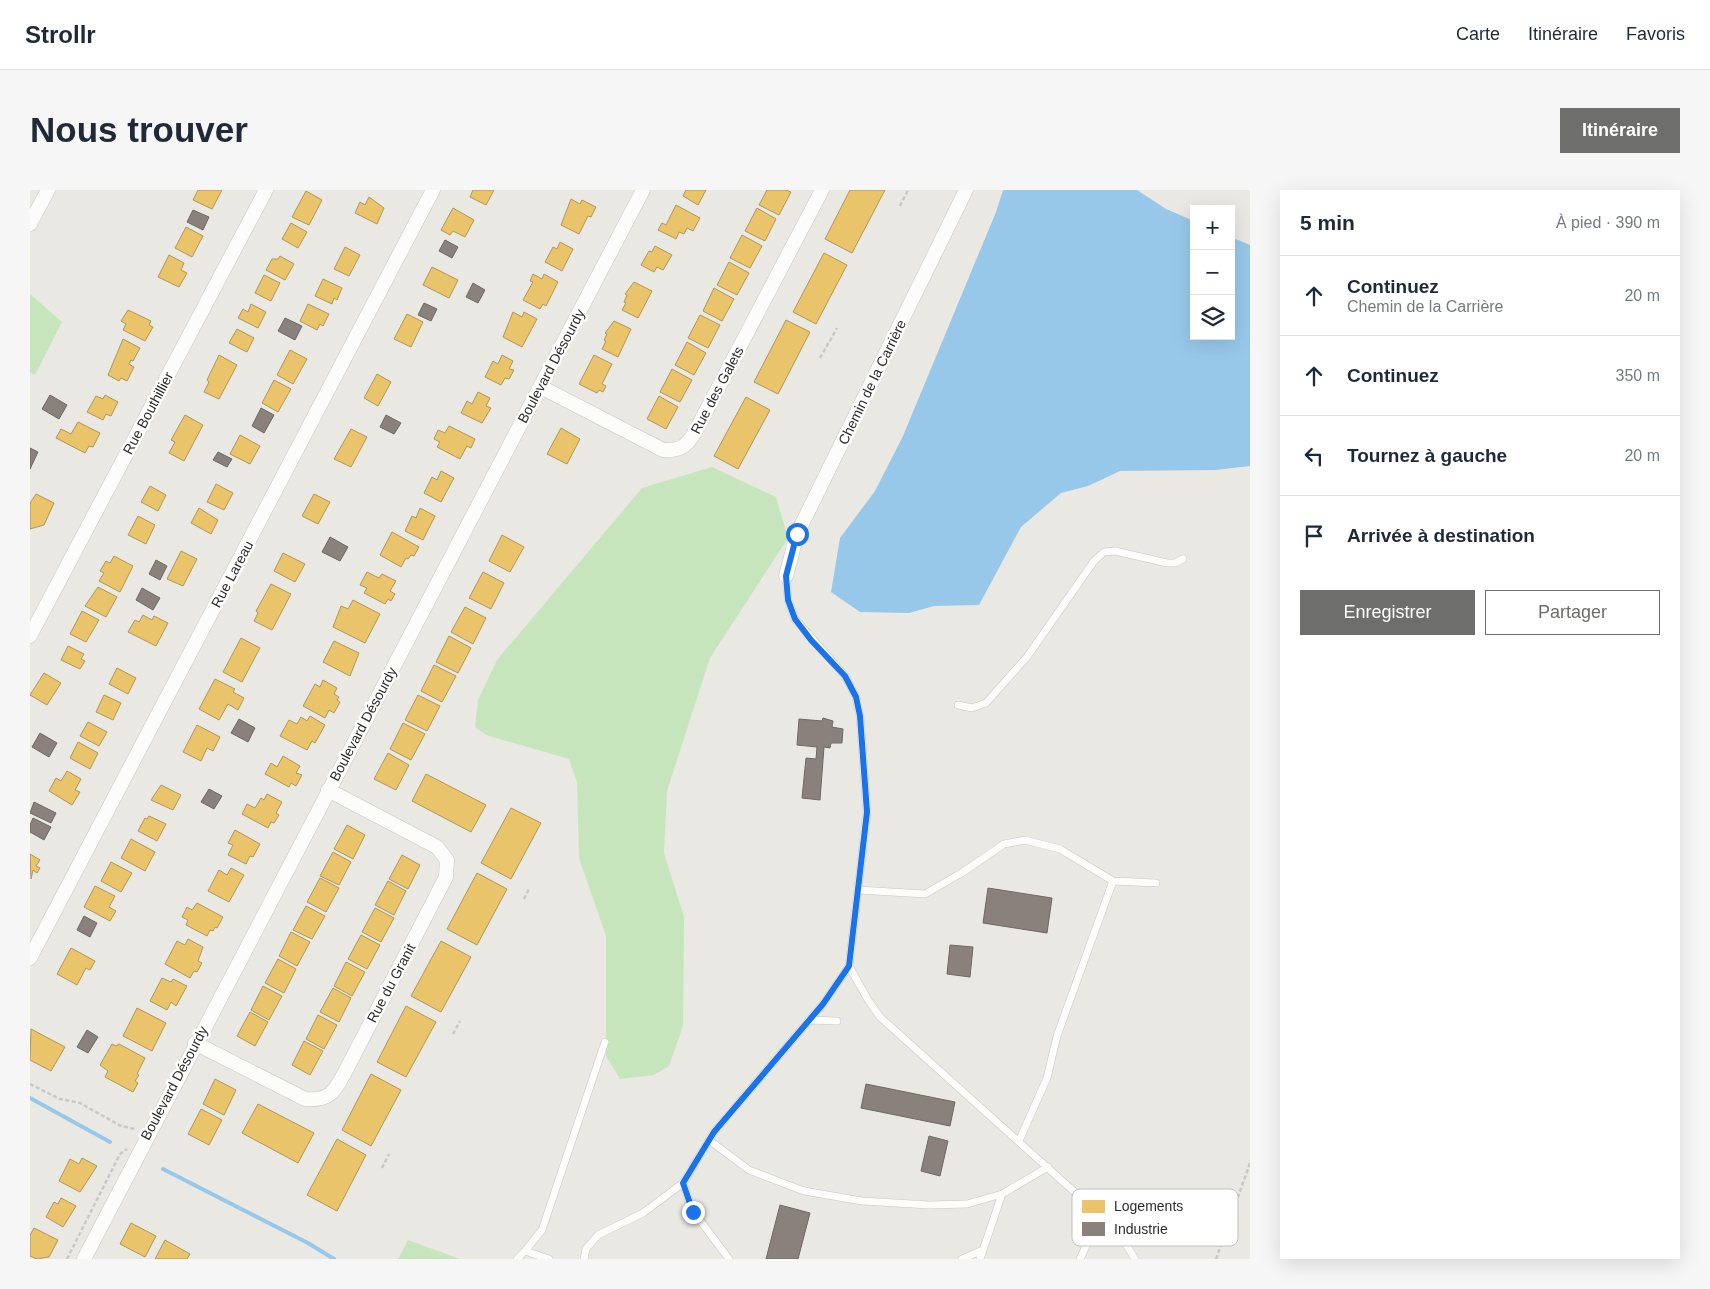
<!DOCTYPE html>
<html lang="fr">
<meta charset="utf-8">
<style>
body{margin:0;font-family:Helvetica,sans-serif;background:#f6f6f7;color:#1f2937}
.controls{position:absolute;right:15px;top:15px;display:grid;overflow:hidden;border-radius:0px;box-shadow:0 5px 20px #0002}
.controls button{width:45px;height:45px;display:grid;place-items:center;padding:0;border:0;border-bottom:1px solid #e0e1e3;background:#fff;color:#1f2937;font:25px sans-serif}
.stop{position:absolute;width:15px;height:15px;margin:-11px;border:4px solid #1a73e8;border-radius:50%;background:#fff}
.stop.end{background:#1a73e8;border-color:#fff;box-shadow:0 1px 5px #0008}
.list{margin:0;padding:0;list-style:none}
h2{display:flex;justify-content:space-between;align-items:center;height:65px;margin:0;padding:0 20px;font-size:21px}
h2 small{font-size:16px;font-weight:400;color:#747a83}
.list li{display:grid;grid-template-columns:32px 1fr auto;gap:15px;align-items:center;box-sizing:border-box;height:80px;padding:0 20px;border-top:1px solid #e0e1e3}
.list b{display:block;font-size:19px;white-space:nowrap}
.list p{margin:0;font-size:16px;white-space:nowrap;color:#747a83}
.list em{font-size:16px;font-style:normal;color:#747a83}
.actions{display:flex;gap:10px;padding:15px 20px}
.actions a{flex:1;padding:11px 0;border:1px solid #6e6e6c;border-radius:0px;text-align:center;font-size:18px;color:#6e6e6c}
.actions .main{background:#6e6e6c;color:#fff}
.icon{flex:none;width:28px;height:28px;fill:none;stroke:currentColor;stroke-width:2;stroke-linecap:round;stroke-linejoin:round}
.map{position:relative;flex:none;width:1220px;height:1069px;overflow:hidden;border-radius:0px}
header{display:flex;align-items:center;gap:30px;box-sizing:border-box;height:70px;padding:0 25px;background:#fff;border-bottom:1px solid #e0e1e3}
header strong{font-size:24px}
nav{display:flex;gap:28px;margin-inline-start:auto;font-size:18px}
.intro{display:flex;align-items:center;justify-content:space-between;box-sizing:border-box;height:120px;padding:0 30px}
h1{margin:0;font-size:35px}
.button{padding:12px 22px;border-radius:0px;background:#6e6e6c;color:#fff;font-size:18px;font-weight:700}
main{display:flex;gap:30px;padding:0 30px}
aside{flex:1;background:#fff;border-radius:0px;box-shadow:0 5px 20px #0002}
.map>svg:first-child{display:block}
</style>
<header>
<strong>Strollr</strong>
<nav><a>Carte</a><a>Itinéraire</a><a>Favoris</a></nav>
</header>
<div class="intro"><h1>Nous trouver</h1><a class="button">Itinéraire</a></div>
<main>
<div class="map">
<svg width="1220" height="1069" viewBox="0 0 1220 1069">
<rect width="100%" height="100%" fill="#eae8e2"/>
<!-- green -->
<path fill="#c6e5bc" d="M0 104 32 132 5 185 0 182Z
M682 277 746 307 758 348 680 468 637 601 634 663 654 727 653 836 639 876 624 885 590 889 576 866V746L549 668 547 592 539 569 456 545 445 537 448 510 467 470 612 298Z
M378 1050 430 1069H368Z"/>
<!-- water -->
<path fill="#97c8ea" d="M973 0H1107L1136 19 1164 31V146H1201V47L1220 55V276L1185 280 1090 281 1058 296 1031 303 991 337 949 415 904 416 879 423 830 422 801 402 810 348 845 301 873 246 966 22Z"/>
<!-- homes -->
<path fill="#e9c46a" stroke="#b09657" d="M168 0H192L182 19 163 10Z
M443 0H464L456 15 440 7Z
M656 0H676L668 15 653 6Z
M737 0H756L761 2 749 25 729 15Z
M820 0H855L822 63 795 49Z
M276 1 292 10 279 35 262 27Z
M339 7 354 18 347 34 325 23 330 12 335 15Z
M541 9 550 14 552 10 566 17 561 27 558 26 549 44 531 35Z
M646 15 670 28 663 41 657 38 654 44 649 42 646 49 628 40 632 33 636 35Z
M423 18 444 30 435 47 423 41 420 45 411 40Z
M727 18 746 29 735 51 715 41Z
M261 33 277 42 268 58 252 49Z
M156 37 173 46 162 67 145 58Z
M712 45 732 56 720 78 700 68Z
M530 52 543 59 532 81 515 72 523 57 527 59Z
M625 56 642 65 633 80 627 77 624 82 611 75 619 61 622 62Z
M315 57 330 65 319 86 304 79Z
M794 63 817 75 786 134 763 122Z
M139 65 154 73 151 80 157 83 149 97 128 87Z
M250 66 264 74 255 90 236 80 242 69H248Z
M699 72 719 83 707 105 687 95Z
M402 77 428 90 419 108 393 95Z
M503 84 512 89 514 84 528 92 516 116 513 114 510 119 493 110 503 92 500 91Z
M234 85 250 93 241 111 225 103Z
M293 89 312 98 307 110 304 108 302 114 285 106Z
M604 92 622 101 608 128 592 120 596 113 594 112 597 105 595 104Z
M684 98 704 109 692 131 673 121Z
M221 114 236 122 228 138 208 128 213 119 218 122Z
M278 114 299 124 293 136 290 134 287 140 270 131Z
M98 120 121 131 119 135 123 137 115 151 93 140 96 134 91 131Z
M483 122 492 127 494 122 507 129 492 157 473 147Z
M377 124 393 132 381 157 364 149Z
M670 125 690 135 678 158 658 148Z
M756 130 780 142 748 204 724 192Z
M584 131 601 139 588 167 572 159 576 151 574 150 577 144 575 143Z
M207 139 224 148 217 162 199 153Z
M93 149 110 158 103 171 101 170 99 174 104 177 97 191 91 188 89 191 78 185Z
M657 152 676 163 664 185 645 175Z
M260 160 277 169 263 194 247 185Z
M189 165 207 175 189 209 174 202 179 192 177 190Z
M472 165 483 171 479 179 484 180 479 189 475 188 471 195 455 187 463 171 468 174Z
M564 165 582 174 572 194 576 196 573 202 569 200 567 203 549 194Z
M642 179 662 190 650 212 630 202Z
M347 184 361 192 348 216 334 208Z
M244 190 261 199 248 222 232 213Z
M448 202 460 208 456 216 461 218 452 233 431 223 437 211 442 214Z
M75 205 88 212 81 226 76 224 73 230 57 222 66 206 73 209Z
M629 206 648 217 636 239 617 229Z
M716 207 740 220 708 279 684 266Z
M155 225 173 235 154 271 139 263 145 252 141 250Z
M48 232 70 243 63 257 59 256 55 263 26 248 31 239 41 244Z
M419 236 445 249 441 258 437 256 430 269 407 257 410 252 404 249 408 240 415 243Z
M531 238 550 249 537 274 517 264Z
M321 239 337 247 321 277 304 269Z
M210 245 230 256 220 274 200 264Z
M411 281 424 288 411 312 394 303 402 287 407 290Z
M186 294 203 303 194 320 177 312Z
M120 296 136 305 128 321 111 312Z
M6 304 24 313 14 335 0 339V313Z
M284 304 300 312 288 334 272 326Z
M169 318 188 330 181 344 161 333Z
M390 318 405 326 393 350 375 341 382 326 386 328Z
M108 326 125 335 116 354 98 345Z
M362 342 389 357 384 366 381 365 378 369 376 368 371 377 350 365Z
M472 345 494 357 480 382 459 371Z
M151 361 167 369 153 396 137 389Z
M253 363 275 374 265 392 244 381Z
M84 366 103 376 90 402 69 391 74 383 70 381 76 371 80 373Z
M337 382 349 388 352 384 366 391 360 401 365 404 361 411 358 409 355 414 334 403 337 398 330 395Z
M453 382 474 393 461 419 439 408Z
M241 394 261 404 242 440 224 431 228 423 226 421Z
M68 397 87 407 76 427 55 416Z
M323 410 350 424 335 453 303 437 311 416 318 419Z
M435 417 456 428 443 454 421 442Z
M52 421 69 430 56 452 40 444Z
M113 425 122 430 124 426 138 433 126 456 98 442 105 430 109 432Z
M419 446 441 458 428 483 406 472Z
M211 448 230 458 212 492 193 482Z
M304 451 329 463 320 486 293 472Z
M38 456 54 464 51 469 55 471 50 479 31 470Z
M404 475 426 486 412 512 391 501Z
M87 478 106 488 98 504 79 494Z
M14 483 31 493 17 515 0 505Z
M185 489 205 499 203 502 214 508 208 520 198 514 189 530 169 519Z
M293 490 307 498 304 504 309 507 307 510 310 512 304 523 299 520 295 528 273 516 285 494 290 497Z
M74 505 91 513 83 530 66 522Z
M388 505 410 516 397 541 375 530Z
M280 526 295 535 285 553 282 551 277 560 250 546 259 530 267 534 271 527 277 531Z
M58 532 77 542 69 556 50 546Z
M373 533 395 544 381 570 360 559Z
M167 535 190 547 183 561 177 558 171 571 153 562Z
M48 552 68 563 60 579 40 568Z
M358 563 379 575 366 600 344 589Z
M253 566 270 576 266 583 272 585 266 596 261 593 259 597 235 584 241 573 247 577Z
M37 581 51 589 45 600 50 602 42 615 19 601 26 588 31 591Z
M396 584 456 615 441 642 382 611Z
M131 595 151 605 143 620 121 610Z
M237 604 252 612 246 623 249 625 244 633 241 632 238 638 212 624 217 614 225 618 231 608 234 610Z
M481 618 511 633 481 689 451 673Z
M119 626 136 634 127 651 108 641 115 628 117 629Z
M317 635 335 645 323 669 304 659Z
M205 640 230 654 223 667 220 666 216 674 198 665 203 655 198 653Z
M101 649 125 662 115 681 91 668Z
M303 662 321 672 309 695 290 686Z
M0 664 10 670 6 676 10 678 7 683 3 680 1 689Z
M372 665 390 675 378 699 359 689Z
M81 672 102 683 91 702 71 691Z
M201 678 214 685 199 712 178 701 189 680 197 685Z
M447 683 477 699 447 755 417 739Z
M290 688 309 698 296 722 277 712Z
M358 691 376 701 364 725 345 715Z
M65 696 85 706 79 717 86 721 80 731 54 717Z
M167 713 193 727 187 738 185 737 183 741 180 740 177 746 156 735 158 730 152 727 157 717 162 720Z
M276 716 295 726 282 749 263 740Z
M345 718 364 728 351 752 332 742Z
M261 742 280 752 267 776 249 766Z
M331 745 350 755 337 779 318 769Z
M158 749 173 757 168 771 172 773 167 782 164 781 160 788 135 774 147 751 155 755Z
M411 751 441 767 411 822 381 806Z
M41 758 65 771 60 780 56 778 47 795 27 784Z
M248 769 266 779 254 803 235 793Z
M316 772 335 782 322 806 304 796Z
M132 788 141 792 143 789 157 796 146 816 141 812 137 820 120 811Z
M233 796 252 806 239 830 221 820Z
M303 798 321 808 309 832 290 822Z
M376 816 406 832 376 887 347 872Z
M107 818 136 833 122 861 93 846Z
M220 822 238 832 225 856 207 846Z
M288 825 307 835 294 859 276 849Z
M1 839 35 857 21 881 0 870Z
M274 851 293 861 280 885 262 875Z
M82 854 86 856 89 854 115 868 107 884 109 885 105 891 108 893 103 902 75 887 78 881 70 875Z
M341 884 371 900 341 956 312 940Z
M185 889 206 900 194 925 173 914Z
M228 914 284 943 268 973 212 943Z
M171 919 192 930 179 955 158 944Z
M307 949 336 965 307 1021 277 1005Z
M52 968 67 976 50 1002 29 991 40 969 49 974Z
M31 1008 46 1016 33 1037 16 1027 24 1012 28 1014Z
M101 1033 126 1046 115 1067 90 1054Z
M4 1038 28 1050 19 1067 7 1069 0 1066V1045Z
M135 1050 160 1064 157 1069H125Z"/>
<!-- industry -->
<path fill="#8a817c" stroke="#6e6864" d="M163 20 179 27 173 40 157 32Z
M415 50 428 57 422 68 409 61Z
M443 93 455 100 448 113 436 107Z
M394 113 407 119 401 131 388 125Z
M255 128 272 136 265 150 248 141Z
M20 205 37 215 29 229 12 219Z
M231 218 244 225 234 243 222 236Z
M356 225 371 233 364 244 350 237Z
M0 258 8 262 0 279Z
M188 262 202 269 197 277 183 270Z
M300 347 318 357 310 371 292 362Z
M126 370 137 376 130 390 119 384Z
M112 398 130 408 123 420 106 410Z
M793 528 803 531 802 537 813 539 812 553H801L800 558 794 557 790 610 772 608 776 568 786 569 787 557 767 555 769 529 792 531Z
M209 529 225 538 218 552 201 543Z
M10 543 27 553 19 567 2 557Z
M179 599 192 606 184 619 171 612Z
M4 612 26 623 21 633 0 623Z
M3 628 21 637 14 650 0 642V635Z
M958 698 1022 708 1017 743 953 733Z
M54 726 67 733 60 747 47 740Z
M920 755 943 757 940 787 917 784Z
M57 840 68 847 58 863 47 857Z
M836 894 925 912 920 936 831 918Z
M899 946 918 951 910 986 891 981Z
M750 1015 780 1023 768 1069H736Z"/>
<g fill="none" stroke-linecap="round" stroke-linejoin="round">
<!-- stream -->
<path stroke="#97c8ea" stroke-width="4" d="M0 908 80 952
M133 979 278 1053 304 1069"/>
<defs>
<path id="lane" d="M756 386 758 410 765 429 815 486 826 507 830 526 837 622 819 776 838 810 850 827 1059 1015 1092 1048 1105 1069
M928 515 942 518 956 513 997 467 1064 371 1074 362 1085 361 1137 373H1145L1153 369
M828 700 895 704 933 682 974 654 995 650 1030 659 1083 691
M779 830 807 831
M679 950 719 980 774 1001 832 1011 899 1015 937 1014 972 1004
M989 951 1017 888 1027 846 1083 691 1126 693
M653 993 663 1021 699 1069
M495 1061 512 1040 575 852
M487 1069 495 1061 519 1069
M554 1069 556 1059 568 1045 613 1023 653 993 684 942 793 814 819 776
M932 1069 953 1060
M950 1069 972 1004 1018 977
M1050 1069 1056 1056 1059 1015"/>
<path id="street" d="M0 34 18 0
M511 197 633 260C650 261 657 256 665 242L792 0
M756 386 767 344 936 0
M0 446 236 0
M0 768 403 0
M165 853 275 909C300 911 304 902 315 882L416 687 417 670 407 657 298 600
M54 1069 613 0"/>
</defs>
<!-- lane casing -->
<use href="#lane" stroke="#c7c6c7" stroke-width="8"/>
<!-- street casing -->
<use href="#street" stroke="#c7c6c7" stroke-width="15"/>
<!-- path -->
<path stroke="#c8c8c7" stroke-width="2.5" stroke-dasharray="4 2.5" stroke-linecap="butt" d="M870 16 878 0
M790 168 807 138
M494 709 499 699
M423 844 430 831
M0 894 30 909 50 913 91 936 106 939
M352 978 359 964
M37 1069 90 964 97 959
M1186 1069 1220 973"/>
<!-- lane -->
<use href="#lane" stroke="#fcfcfb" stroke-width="7"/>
<!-- street -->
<use href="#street" stroke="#fcfcfb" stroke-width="14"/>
</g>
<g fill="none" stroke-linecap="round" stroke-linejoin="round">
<!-- route -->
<path stroke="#1a73e8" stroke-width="6" d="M663 1022 653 993 684 942 793 814 819 776 837 622 830 526 826 507 815 486 781 450 765 429 758 410 756 386 767 344"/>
</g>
<g text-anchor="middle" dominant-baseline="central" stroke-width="5" stroke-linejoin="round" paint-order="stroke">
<!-- street labels -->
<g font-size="14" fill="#2c2c2c" stroke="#fff">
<text transform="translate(521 176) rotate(-62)">Boulevard Désourdy</text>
<text transform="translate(842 192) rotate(-64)">Chemin de la Carrière</text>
<text transform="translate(687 200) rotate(-62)">Rue des Galets</text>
<text transform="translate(118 223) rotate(-62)">Rue Bouthillier</text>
<text transform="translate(202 384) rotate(-62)">Rue Lareau</text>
<text transform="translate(333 534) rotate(-62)">Boulevard Désourdy</text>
<text transform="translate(361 793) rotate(-62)">Rue du Granit</text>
<text transform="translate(144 893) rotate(-62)">Boulevard Désourdy</text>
</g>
</g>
<!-- legend -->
<rect x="1042" y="999" width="166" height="57" rx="8" fill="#fff" stroke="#c0c0c0" stroke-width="1"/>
<rect x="1052" y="1010" width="23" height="13" fill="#e9c46a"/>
<rect x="1052" y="1032" width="23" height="14" fill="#8a817c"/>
<g font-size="14" fill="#2c2c2c">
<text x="1084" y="1021">Logements</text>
<text x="1084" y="1044">Industrie</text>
</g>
</svg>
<div class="controls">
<button>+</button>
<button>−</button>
<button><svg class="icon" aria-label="layers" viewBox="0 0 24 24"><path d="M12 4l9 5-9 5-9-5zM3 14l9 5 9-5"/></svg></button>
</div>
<div class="stop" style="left:767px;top:344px"></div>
<div class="stop end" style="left:663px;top:1022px"></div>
</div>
<aside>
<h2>5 min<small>À pied · 390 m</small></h2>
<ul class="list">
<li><svg class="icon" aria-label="ahead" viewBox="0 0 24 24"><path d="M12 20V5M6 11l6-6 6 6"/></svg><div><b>Continuez</b><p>Chemin de la Carrière</p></div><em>20 m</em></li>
<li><svg class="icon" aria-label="ahead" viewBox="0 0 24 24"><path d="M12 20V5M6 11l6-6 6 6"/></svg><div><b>Continuez</b></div><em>350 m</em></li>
<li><svg class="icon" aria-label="left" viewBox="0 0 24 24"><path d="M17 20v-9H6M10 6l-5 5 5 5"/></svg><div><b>Tournez à gauche</b></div><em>20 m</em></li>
<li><svg class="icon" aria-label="arrive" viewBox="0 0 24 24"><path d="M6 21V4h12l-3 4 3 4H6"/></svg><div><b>Arrivée à destination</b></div></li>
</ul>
<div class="actions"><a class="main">Enregistrer</a><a>Partager</a></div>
</aside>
</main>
